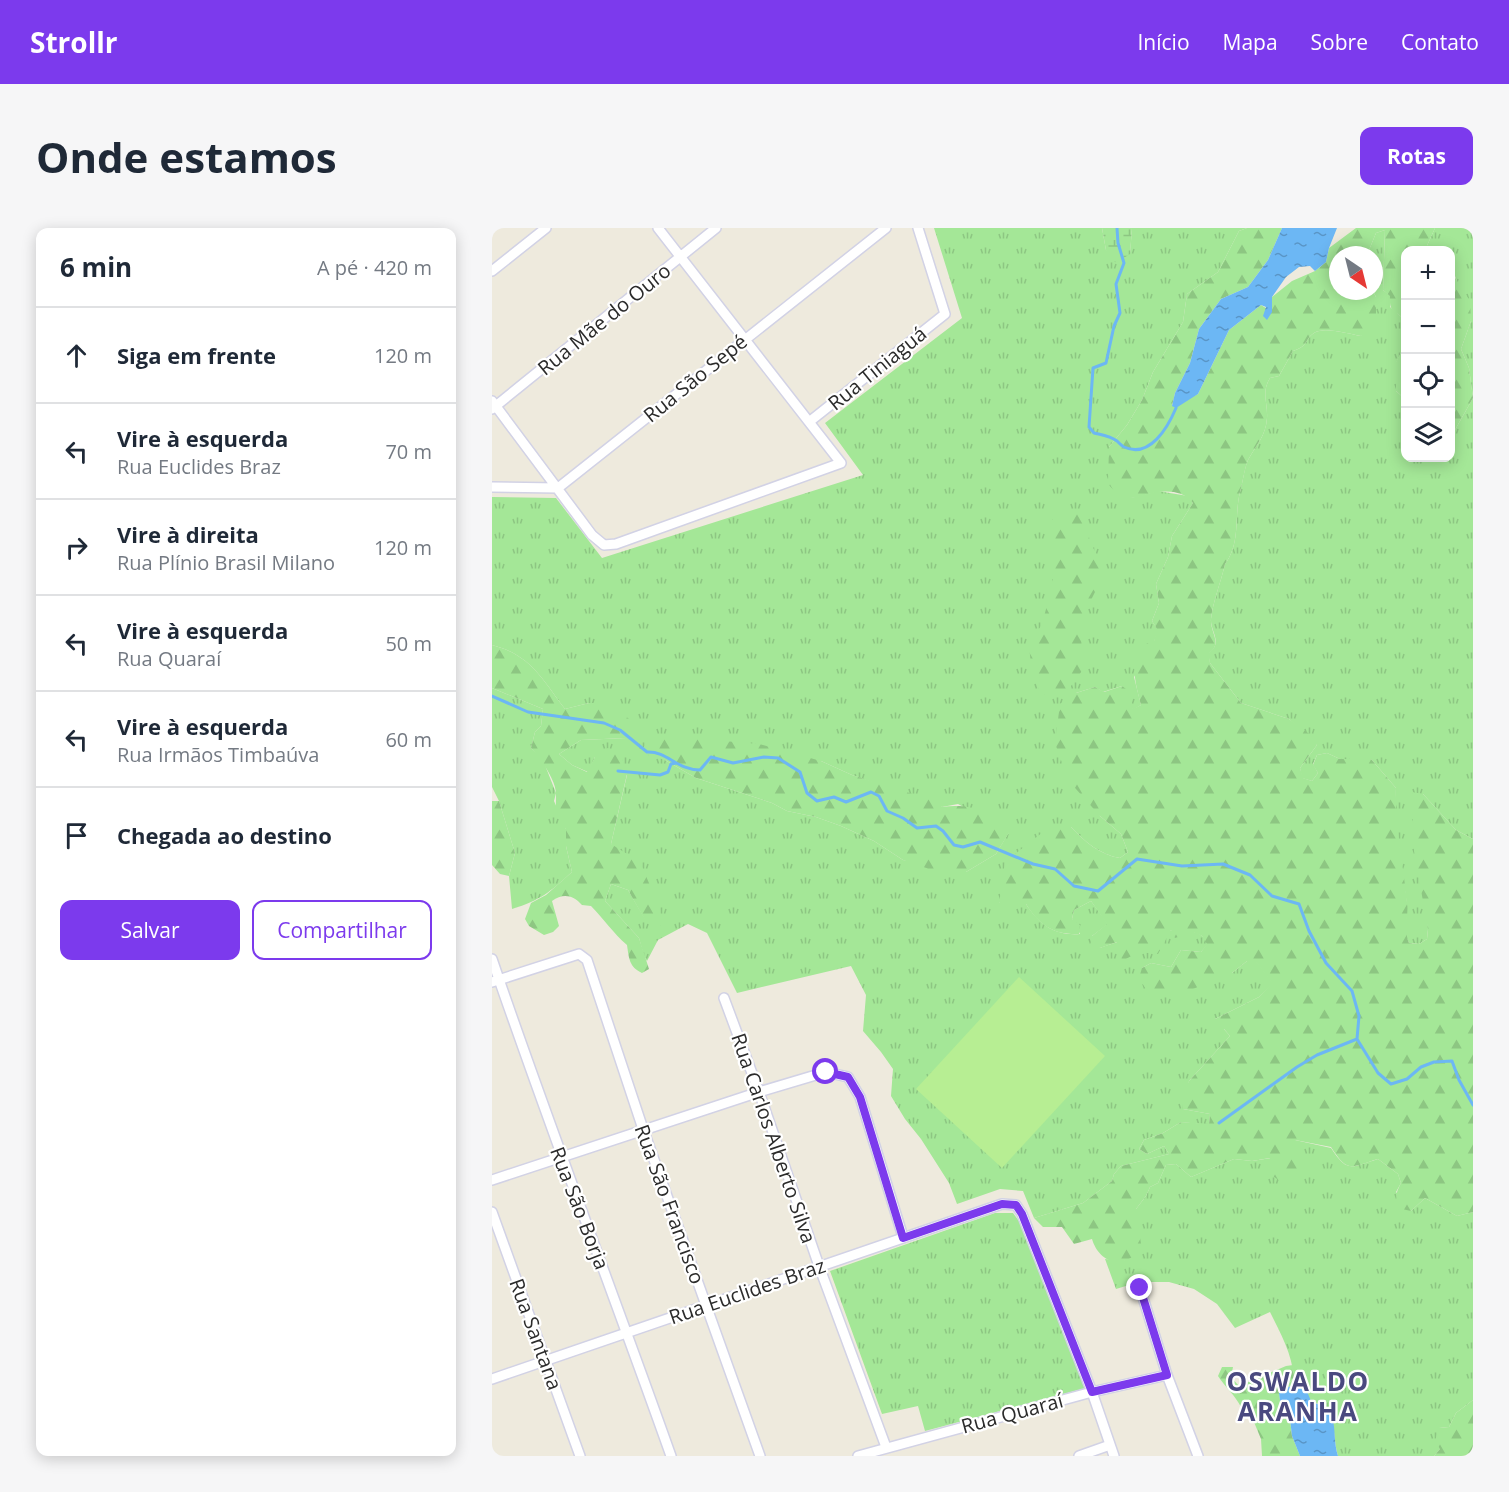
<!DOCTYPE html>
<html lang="pt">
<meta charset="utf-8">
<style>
body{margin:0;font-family:"Open Sans",sans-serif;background:#f6f6f7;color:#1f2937}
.controls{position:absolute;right:18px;top:18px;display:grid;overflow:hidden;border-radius:12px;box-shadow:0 3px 15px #0003}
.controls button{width:54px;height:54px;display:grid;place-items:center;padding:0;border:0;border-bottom:2px solid #e0e1e3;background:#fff;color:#1f2937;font:30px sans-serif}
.compass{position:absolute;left:837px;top:18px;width:54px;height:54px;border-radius:50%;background:#fff;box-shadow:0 3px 15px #0003;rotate:145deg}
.stop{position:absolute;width:18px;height:18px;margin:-14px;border:4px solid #7c3aed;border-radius:50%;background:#fff}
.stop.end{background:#7c3aed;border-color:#fff;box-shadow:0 2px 6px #0008}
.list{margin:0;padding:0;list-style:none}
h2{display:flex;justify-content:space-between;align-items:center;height:78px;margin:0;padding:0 24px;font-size:26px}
h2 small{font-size:20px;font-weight:400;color:#747a83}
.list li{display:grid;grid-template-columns:39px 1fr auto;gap:18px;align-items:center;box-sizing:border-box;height:96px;padding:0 24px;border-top:2px solid #e0e1e3}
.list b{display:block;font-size:22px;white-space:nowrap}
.list p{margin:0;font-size:20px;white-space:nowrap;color:#747a83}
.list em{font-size:20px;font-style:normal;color:#747a83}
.actions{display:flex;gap:12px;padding:18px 24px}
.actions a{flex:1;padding:14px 0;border:2px solid #7c3aed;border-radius:12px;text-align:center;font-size:21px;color:#7c3aed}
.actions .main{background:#7c3aed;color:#fff}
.icon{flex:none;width:33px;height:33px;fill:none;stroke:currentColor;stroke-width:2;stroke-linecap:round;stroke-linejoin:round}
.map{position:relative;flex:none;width:981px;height:1228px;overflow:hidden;border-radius:12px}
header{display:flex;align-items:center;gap:36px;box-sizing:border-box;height:84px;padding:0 30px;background:#7c3aed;color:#fff}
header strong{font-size:28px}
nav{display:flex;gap:33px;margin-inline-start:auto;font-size:21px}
.intro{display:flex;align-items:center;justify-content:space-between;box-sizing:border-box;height:144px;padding:0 36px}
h1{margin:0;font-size:42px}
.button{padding:15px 27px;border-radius:12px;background:#7c3aed;color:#fff;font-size:21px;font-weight:700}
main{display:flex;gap:36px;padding:0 36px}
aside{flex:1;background:#fff;border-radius:12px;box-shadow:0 3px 15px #0003}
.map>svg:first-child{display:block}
</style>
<header>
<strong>Strollr</strong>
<nav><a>Início</a><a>Mapa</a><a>Sobre</a><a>Contato</a></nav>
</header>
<div class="intro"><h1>Onde estamos</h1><a class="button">Rotas</a></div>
<main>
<aside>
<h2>6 min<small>A pé · 420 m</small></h2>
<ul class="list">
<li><svg class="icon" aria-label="ahead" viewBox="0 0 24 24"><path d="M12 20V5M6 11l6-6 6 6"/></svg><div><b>Siga em frente</b></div><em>120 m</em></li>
<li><svg class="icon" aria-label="left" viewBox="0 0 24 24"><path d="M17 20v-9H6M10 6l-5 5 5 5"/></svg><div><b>Vire à esquerda</b><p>Rua Euclides Braz</p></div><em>70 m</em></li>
<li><svg class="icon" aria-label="right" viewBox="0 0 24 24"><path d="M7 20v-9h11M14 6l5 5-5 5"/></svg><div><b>Vire à direita</b><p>Rua Plínio Brasil Milano</p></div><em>120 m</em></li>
<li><svg class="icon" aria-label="left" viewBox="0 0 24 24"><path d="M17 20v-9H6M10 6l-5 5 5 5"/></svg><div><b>Vire à esquerda</b><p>Rua Quaraí</p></div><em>50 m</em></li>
<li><svg class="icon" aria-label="left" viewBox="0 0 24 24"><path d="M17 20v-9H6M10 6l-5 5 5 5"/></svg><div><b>Vire à esquerda</b><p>Rua Irmãos Timbaúva</p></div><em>60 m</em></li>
<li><svg class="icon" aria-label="arrive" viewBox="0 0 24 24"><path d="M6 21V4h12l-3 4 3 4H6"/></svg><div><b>Chegada ao destino</b></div></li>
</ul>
<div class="actions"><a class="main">Salvar</a><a>Compartilhar</a></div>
</aside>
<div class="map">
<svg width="981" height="1228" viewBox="0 0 981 1228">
<defs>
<pattern id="grass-tufts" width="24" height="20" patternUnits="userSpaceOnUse" patternTransform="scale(1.5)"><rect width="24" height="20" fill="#a4e797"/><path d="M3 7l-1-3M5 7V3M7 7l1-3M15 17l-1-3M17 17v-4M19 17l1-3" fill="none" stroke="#8dc682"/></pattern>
<pattern id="forest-firs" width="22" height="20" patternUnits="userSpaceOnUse" patternTransform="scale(1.5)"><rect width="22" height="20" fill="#a4e797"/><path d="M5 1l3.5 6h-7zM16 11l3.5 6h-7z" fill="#8dc682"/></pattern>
<pattern id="wetland-marsh" width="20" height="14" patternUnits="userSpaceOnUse" patternTransform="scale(1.5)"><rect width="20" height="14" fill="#a4e797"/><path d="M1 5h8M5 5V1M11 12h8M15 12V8" fill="none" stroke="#8dc682"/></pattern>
<pattern id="water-ripples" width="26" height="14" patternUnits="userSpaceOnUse" patternTransform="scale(1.5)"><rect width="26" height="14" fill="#6cb7f4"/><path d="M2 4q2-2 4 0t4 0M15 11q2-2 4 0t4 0" fill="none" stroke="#5995c6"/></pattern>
</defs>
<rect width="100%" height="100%" fill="#eeeadd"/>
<!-- grass -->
<path fill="url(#grass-tufts)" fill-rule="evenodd" d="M442 0H610L614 22 638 26 640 0H755L747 3 726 44 695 66 691 94 661 144 650 172 635 197 617 219 639 270 666 263 696 268 701 275 680 308 676 329 664 356 667 375 660 393 666 402 662 414 642 449 649 477 641 482 630 458 611 464 603 459 584 465 608 588 629 606 636 624 628 630C608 627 592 613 579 599L507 675 534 676C547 696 562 708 588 706L580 691 582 682 599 673 616 696 600 708 608 720C629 712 691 692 710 708 713 710 714 713 716 716L709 724 689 722 679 739 659 735 650 740 740 745 755 733H764L781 755 767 769 723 791 738 808 697 853 691 881 718 886 717 897 689 894 671 905 652 912 647 921 655 926 672 918 677 926 629 938 622 946 620 953 591 975 542 990 531 963 508 961 465 976 457 955 429 911 413 891 399 868 401 841 389 824 371 803 374 767 359 738 245 765 215 705 196 696 166 712 155 733 152 728 147 710 113 673 119 656 136 662 153 691 119 616 135 547 103 529 96 544 80 537 67 526 89 512 134 510 97 475 73 481C50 451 39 427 0 417V269L64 270 110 330 371 247 333 195 470 90ZM173 532 329 533 360 547 450 579 466 576 517 604 504 626 474 644 411 632 382 613 349 598 324 589 295 583 280 575 204 550Z
M943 0H981V611L964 602 931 566 936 701 935 711 927 716 917 715 913 706 915 677 903 589 904 560 879 531H848L835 525 825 527 821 536 826 545 820 553 810 550 808 540 825 517 797 491 749 475 718 435 716 425C732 415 718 404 719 391 721 373 729 354 733 336 749 315 742 288 748 264 751 254 752 241 756 232 764 217 774 208 775 190 776 175 769 164 778 150L787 148 801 123C817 118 812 112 822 105 831 98 858 106 869 108L884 69 881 63 882 27H875L884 5 893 2 891 62 899 68 898 79 913 92V117L904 135V163L913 171 914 230H958L959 209 981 170 977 140 969 121 979 93 963 48H959L958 22H933Z
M0 460 51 481 49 498 43 504 39 520 51 532 64 565 62 573 74 601V618L80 644C58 664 49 672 20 681L17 648 23 625 7 573 0 559Z
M803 912 839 920C856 946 859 939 886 931L906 946 909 955 904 964 919 983 933 970 965 988 981 984V1172L964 1185 957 1199 947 1200 948 1221 942 1228H846C841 1211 844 1194 834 1179L819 1173 801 1157 790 1162 802 1150C800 1126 789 1106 778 1084L743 1100 725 1076 702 1061 677 1054H647L624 1061 613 1031 632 1033 644 981 654 968 658 959 666 955 674 937 684 936 699 949 742 931 760 933 779 930Z
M503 985H521L532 1000 594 1160 433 1203 426 1178 390 1186 338 1043Z"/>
<!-- forest -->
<path fill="url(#forest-firs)" d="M755 0H790L776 32 756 59 729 71 707 101 698 135 683 165 680 178 706 166 737 102 769 77 780 84V69L800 53 823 43 834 34 837 20 864 0H943L933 22H914L913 92C903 82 897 86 898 68L891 62 893 2 884 5 875 27H846V63H881L884 69V98L869 108C858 106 831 98 822 105 812 112 817 118 801 123L787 148 778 150C769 164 776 175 775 190 774 208 764 217 756 232 752 242 751 254 748 264 742 288 749 315 733 336 729 354 721 373 719 391 718 405 731 415 717 425L718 435 749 475 797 491 820 508 825 517 808 540 811 550 820 553 826 545 821 537 825 527 835 525 848 531H879L904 560C903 599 911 635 915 674 917 688 911 701 917 715L927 716 935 711 936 701 922 623 920 564 931 566 964 602 981 611V984L965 988 933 970 919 983 910 981C902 972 903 966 909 955L906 946 886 931C859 939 856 946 839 919L803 912 811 940 798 953 789 954 781 948 778 930 760 933 742 931 699 949 684 936 674 937 666 955 658 959 654 968 644 981 650 1023C645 1026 638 1031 632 1033 616 1037 604 1025 600 1011L582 1016 570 999H551L542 990 591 975 620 953 622 946 629 938 677 926 672 918 655 926 647 921 652 912 671 905 689 894 717 896 718 886 691 881 689 871 697 853 738 808 732 801 721 802 723 791 767 769 780 755 764 734 755 733 740 745 696 763 657 766 647 750 650 740 659 735 679 739 689 722 709 724 715 716 710 708 701 704 683 710 679 702 666 726 647 724 630 733 625 714 608 720 598 718 600 708 615 696 599 673 582 682 580 691 588 697 587 706C561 707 547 697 534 676H507L513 634 560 597 579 599C592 613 608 627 628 630L636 624 629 606 608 588 576 552 563 515 568 476 584 465 603 459 612 464 630 458 638 464 641 481 649 477C644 457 632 420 662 413L665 401 660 393 667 375 664 356 676 329 680 308 701 275C690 261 670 262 653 267 649 268 643 270 639 270 630 270 621 262 616 256L617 219 635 197 650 172 661 144 691 94 695 66 726 44 747 3Z
M959 48H962L978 73 979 93 969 121 977 140 981 170 959 209Z
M913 117V171L904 163V134Z
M578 282 586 283 593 289 598 314 606 329 608 347 607 356 591 388 589 423 592 440 571 469 554 468 547 462 539 436 537 418 550 396 561 355 559 295 562 287Z
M0 417C39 427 50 451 73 481L97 475H105L136 490 141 496 142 505 134 510 89 512 67 526 80 537 95 544 103 529 116 520 130 530 135 546 119 616 148 634 168 681 169 698 153 692 136 662 119 656 113 673 147 710 157 741 150 745C137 739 137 730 135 717 121 705 112 691 99 678L90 677C81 667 71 665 60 673L67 698 61 704 52 707 37 698 33 691 39 675 54 667 80 644 74 618V601C62 586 64 585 64 566 64 552 48 530 39 520L43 504 49 498 51 481 0 460Z
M173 508 267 516 329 533 360 547 443 573 450 579C474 575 503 582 518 603L504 626 474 644 449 645 411 632 382 613 349 598 324 589 295 583 280 575 204 550 173 532 156 527 151 520 157 513Z
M0 573H7L23 625 17 648 8 646 0 637Z
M801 1137 802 1150 787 1165 790 1186 798 1191 800 1208 808 1228H770L769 1211 757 1182 749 1179C743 1167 733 1159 726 1148L730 1139H741L739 1149 747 1158 794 1138Z
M981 1172V1228H942L948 1221 943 1213 947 1200 957 1199 964 1185Z"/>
<!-- wetland -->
<path fill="url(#wetland-marsh)" d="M610 0H640L638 26 624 35 614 22Z"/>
<!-- pitch -->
<path fill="#b7ee93" d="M527 749 613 828 510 940 424 861Z"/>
<!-- water -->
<path fill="url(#water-ripples)" d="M790 0H845L837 20 834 34 823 43 818 38 807 39 794 49 780 69V84L775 92 771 88 774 79 769 77 737 102 706 166 684 180 680 178 683 165 698 135 707 101 729 71 756 59 776 32Z
M801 1157 814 1161 819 1173C851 1186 838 1200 846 1228H808L800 1208 798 1191 790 1187 787 1165 790 1162Z"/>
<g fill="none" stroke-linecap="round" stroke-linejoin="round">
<!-- stream -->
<path stroke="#6cb7f4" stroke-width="3" d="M625 0 626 15 632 35 624 56 628 85 622 98 614 135 601 140 597 199 602 205C610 207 618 208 625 213 626 214 630 218 632 219 658 231 676 199 684 180
M0 468 36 484 112 495 128 502 155 524C176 523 184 542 208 542L219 529 241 535 272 529 286 530 308 544 315 565 325 573 342 569 354 574 379 564 387 568 395 583 411 590 425 600 444 598 451 603 462 617 471 619 488 614 541 636 563 641 582 658 606 663 645 631 690 638 731 636 758 647 780 668 807 676 817 703 834 735 860 763 867 788 865 811 886 845 899 856 915 851 929 839 942 834 960 833 967 852 981 877
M126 543 168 547 176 544 179 536 184 535
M727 895 805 839 825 827 865 811"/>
<defs>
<path id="minor" d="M0 43 54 0
M0 173 100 307 112 317 124 316 349 235 166 0
M0 181 224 0
M317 194 453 86 426 0
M0 259 66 260 394 0
M0 731C57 898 120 1062 179 1228
M0 754 87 726 95 732 151 901 268 1228
M232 770 267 864 327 1038 394 1219
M0 952 267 864 334 844 356 849 368 869 411 1009
M0 984 88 1228
M648 1060 675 1147 706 1228
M0 1151 510 976 524 977 530 986 600 1164 622 1228
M366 1228 600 1164 675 1147
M587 1228 618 1217"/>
</defs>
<!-- minor casing -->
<use href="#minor" stroke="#d2d2e5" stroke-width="12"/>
<!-- minor -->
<use href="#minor" stroke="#fff" stroke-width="9"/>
</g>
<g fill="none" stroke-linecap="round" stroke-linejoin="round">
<!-- route -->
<path stroke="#7c3aed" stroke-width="8" d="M334 844 356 849 368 869 411 1010 510 976 524 977 530 986 600 1164 675 1147 648 1060"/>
</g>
<g text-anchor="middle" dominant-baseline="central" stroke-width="4.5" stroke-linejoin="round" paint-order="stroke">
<!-- street labels -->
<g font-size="20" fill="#2b2b2b" stroke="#fff">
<text transform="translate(112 91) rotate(-39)">Rua Mãe do Ouro</text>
<text transform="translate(385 140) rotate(-39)">Rua Tiniaguá</text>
<text transform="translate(203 150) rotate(-39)">Rua São Sepé</text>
<text transform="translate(282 910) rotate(71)">Rua Carlos Alberto Silva</text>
<text transform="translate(178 976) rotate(70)">Rua São Francisco</text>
<text transform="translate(88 980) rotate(69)">Rua São Borja</text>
<text transform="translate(255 1063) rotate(-19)">Rua Euclides Braz</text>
<text transform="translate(44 1106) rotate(70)">Rua Santana</text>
<text transform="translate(520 1185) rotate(-15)">Rua Quaraí</text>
</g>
<!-- district labels -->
<g font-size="26" font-weight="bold" letter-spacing="1.5" fill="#4a497f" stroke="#fff">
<text x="806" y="1153">OSWALDO<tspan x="806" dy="30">ARANHA</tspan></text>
</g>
</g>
</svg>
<div class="controls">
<button>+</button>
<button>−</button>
<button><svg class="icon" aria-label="locate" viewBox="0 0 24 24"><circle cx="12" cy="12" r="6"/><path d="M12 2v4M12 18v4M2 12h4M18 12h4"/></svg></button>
<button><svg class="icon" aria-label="layers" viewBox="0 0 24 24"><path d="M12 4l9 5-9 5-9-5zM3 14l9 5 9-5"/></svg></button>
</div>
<svg class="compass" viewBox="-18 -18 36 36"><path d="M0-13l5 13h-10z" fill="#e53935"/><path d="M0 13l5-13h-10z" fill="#747a83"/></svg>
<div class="stop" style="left:334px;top:844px"></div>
<div class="stop end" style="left:648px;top:1060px"></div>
</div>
</main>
